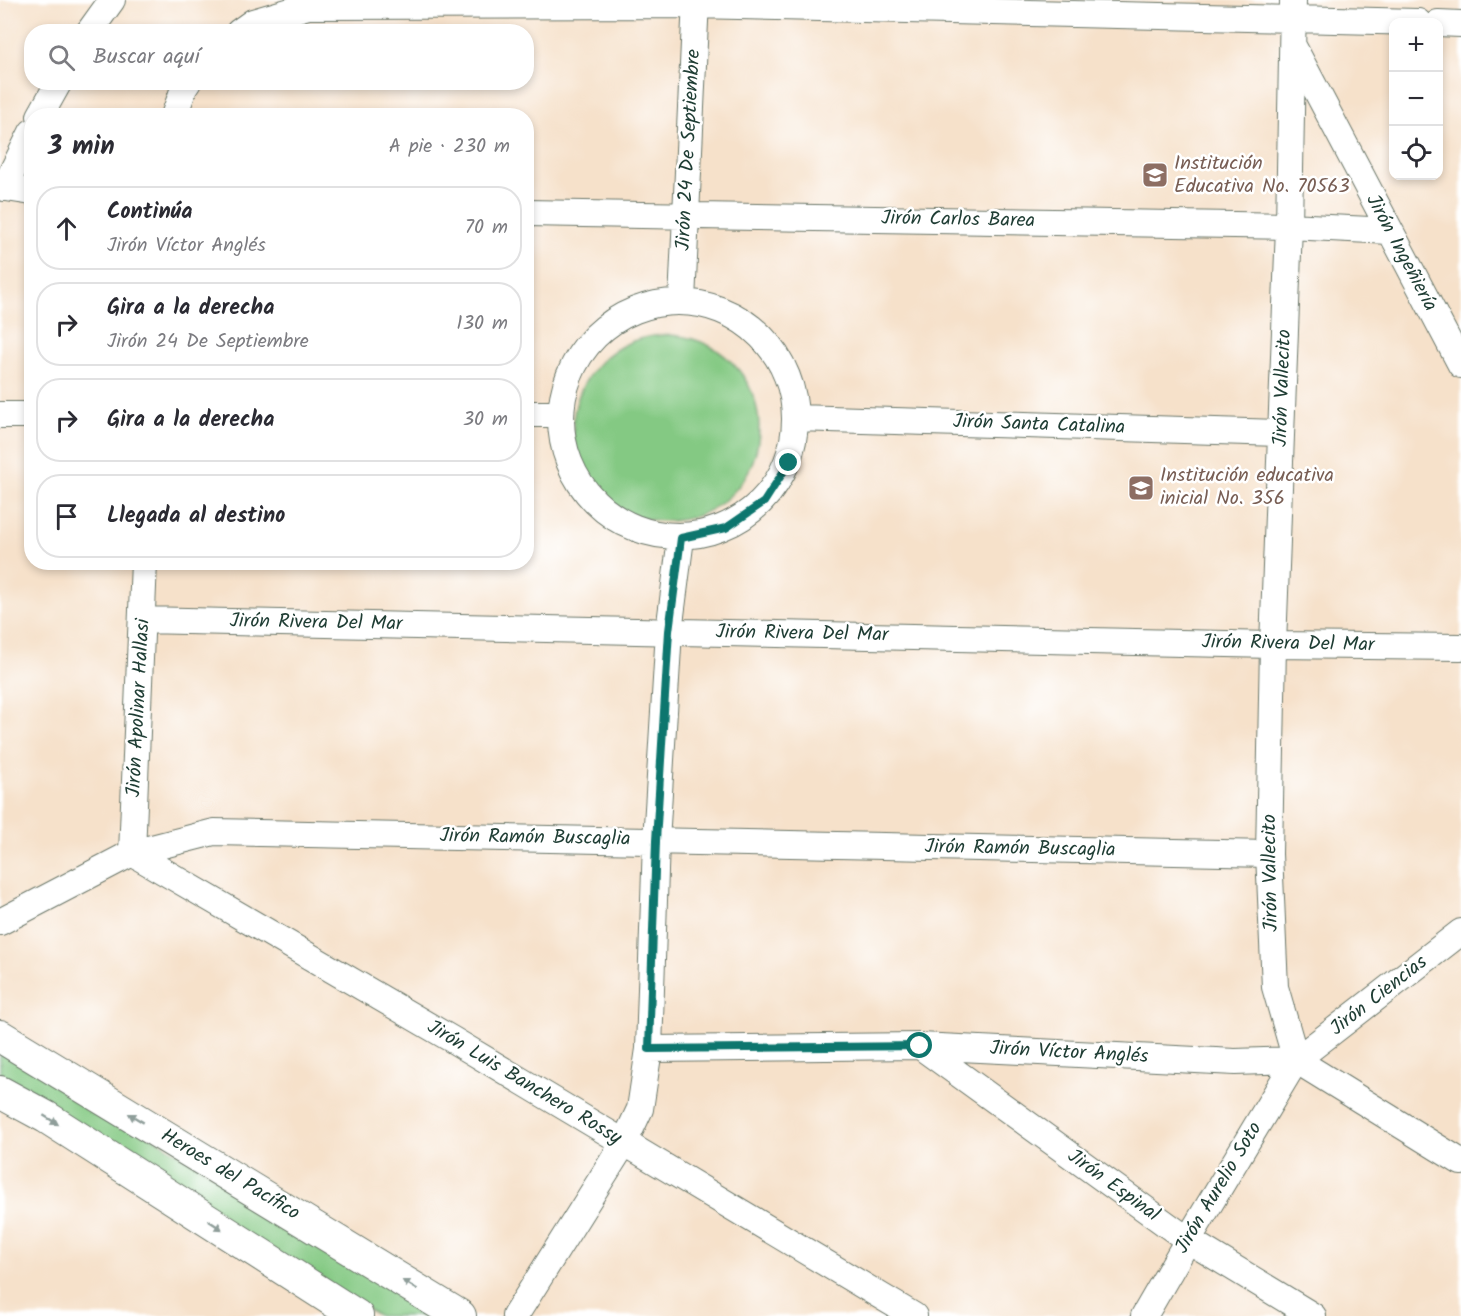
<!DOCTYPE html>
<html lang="es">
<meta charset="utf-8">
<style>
body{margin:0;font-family:Kalam,sans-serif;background:#f2f2f3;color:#2b2b33}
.controls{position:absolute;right:18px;top:18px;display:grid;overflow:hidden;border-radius:12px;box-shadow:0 3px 9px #0003}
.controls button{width:54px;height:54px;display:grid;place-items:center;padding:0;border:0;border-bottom:2px solid #e1e1e2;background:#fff;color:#2b2b33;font:30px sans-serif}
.stop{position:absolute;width:18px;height:18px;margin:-14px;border:4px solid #0f766e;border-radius:50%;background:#fff}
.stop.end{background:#0f766e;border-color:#fff;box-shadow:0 2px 6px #0008}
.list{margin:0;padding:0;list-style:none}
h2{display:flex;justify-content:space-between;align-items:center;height:78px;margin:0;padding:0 24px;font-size:26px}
h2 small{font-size:20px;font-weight:400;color:#7c7c81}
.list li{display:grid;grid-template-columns:39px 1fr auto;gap:18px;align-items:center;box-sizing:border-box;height:84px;margin:0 12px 12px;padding:0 12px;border:2px solid #e1e1e2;border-radius:24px}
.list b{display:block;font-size:22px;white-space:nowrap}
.list p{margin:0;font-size:20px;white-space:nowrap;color:#7c7c81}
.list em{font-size:20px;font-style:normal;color:#7c7c81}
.icon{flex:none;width:33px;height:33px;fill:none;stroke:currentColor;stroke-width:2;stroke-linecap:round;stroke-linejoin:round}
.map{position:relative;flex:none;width:1461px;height:1316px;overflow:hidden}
.search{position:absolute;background:#fff;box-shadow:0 3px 9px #0003;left:24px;top:24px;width:510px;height:66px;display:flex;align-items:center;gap:15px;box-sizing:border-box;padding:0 21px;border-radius:24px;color:#7c7c81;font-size:22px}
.panel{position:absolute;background:#fff;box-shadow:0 3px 9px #0003;left:24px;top:108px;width:510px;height:462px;border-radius:24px}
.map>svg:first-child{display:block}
</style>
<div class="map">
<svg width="1461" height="1316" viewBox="0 0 1461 1316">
<rect width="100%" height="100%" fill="#fff"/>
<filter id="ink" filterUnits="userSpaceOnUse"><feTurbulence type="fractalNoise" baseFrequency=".0167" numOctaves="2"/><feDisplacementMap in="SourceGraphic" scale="12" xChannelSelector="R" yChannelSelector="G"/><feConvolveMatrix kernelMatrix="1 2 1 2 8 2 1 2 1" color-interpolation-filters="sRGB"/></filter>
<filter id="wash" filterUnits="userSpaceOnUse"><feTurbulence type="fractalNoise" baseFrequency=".008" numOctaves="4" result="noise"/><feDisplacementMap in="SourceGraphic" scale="24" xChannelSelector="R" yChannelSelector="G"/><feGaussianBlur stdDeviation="1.35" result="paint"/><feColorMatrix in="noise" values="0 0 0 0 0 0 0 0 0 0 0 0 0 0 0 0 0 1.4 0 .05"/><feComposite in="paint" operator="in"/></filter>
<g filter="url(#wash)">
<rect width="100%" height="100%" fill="#f6e1ca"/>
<!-- green -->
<path fill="#84c983" stroke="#52835c" stroke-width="1.5" d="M573 428a93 93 0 1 1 186 0a93 93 0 1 1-186 0Z
M6 1047 442 1316H379L0 1081V1057Z"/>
</g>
<g filter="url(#ink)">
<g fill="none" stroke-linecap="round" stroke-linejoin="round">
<defs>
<path id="minor" d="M1293 0 1289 226 1273 645 1269 854 1275 987 1296 1060
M1438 23 1461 24
M89 32 112 0
M239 32 253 22 308 6 695 5 1418 22
M1293 46 1461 365
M40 116 59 82
M174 116 184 88 188 82
M0 187 32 192
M4 188 32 132
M526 213 1289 226 1390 231
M682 301 696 0
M561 419a117 117 0 1 1 234 0a117 117 0 1 1-234 0Z
M526 414H561
M0 415H32
M797 418 1281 433
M143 620 1273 645 1461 647
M132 853 453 1040 914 1316
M132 853 144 562
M0 922 132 853 214 832 1269 854
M920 1046 1188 1240 1313 1316
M649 1049 920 1046 1235 1062 1296 1060 1461 1162
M515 1316 624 1143 640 1109 649 1049 656 841 669 631 681 538
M1144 1316 1188 1240 1296 1060 1461 932"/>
<path id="tertiary" d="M0 1036 460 1316
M0 1092 46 1117 357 1316"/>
</defs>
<!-- minor casing -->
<use href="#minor" stroke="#6a7668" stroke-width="28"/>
<!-- tertiary casing -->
<use href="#tertiary" stroke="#6a7668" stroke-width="34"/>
<!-- minor -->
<use href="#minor" stroke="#fff" stroke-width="26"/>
<!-- tertiary -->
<use href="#tertiary" stroke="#fff" stroke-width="32"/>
</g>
<!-- one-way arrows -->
<defs><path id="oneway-solid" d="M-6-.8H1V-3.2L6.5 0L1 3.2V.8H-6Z" transform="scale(1.5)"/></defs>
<g fill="#8f9e9a">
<use href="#oneway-solid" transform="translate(136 1118) rotate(-149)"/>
<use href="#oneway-solid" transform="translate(51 1120) rotate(32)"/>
<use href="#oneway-solid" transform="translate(215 1225) rotate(33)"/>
<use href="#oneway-solid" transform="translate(410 1285) rotate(-149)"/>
</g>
</g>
<g fill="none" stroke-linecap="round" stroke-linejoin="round" filter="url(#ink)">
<!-- route -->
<path stroke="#0f766e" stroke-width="8" d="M789 463 764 502 726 528 681 538 669 631 656 841 649 1049 920 1046"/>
</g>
<!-- icons -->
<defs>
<symbol id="school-square" viewBox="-11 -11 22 22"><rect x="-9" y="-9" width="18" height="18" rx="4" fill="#8d6e63" stroke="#fff"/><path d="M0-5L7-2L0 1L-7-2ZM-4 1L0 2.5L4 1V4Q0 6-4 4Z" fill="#fff"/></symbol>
</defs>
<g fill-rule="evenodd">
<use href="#school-square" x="1140" y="160" width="30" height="30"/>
<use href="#school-square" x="1126" y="473" width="30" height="30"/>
</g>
<g text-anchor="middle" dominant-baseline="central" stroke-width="5" stroke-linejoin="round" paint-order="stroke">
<!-- street labels -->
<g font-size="20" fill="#1f3d34" stroke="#fff">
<text transform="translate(689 150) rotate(-87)">Jirón 24 De Septiembre</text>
<text transform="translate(958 220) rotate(1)">Jirón Carlos Barea</text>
<text transform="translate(1401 253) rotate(62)">Jirón Ingeñiería</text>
<text transform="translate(1283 388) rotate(-88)">Jirón Vallecito</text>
<text transform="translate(1039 425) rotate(2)">Jirón Santa Catalina</text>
<text transform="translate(316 623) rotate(1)">Jirón Rivera Del Mar</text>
<text transform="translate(802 634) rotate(1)">Jirón Rivera Del Mar</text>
<text transform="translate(1288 644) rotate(1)">Jirón Rivera Del Mar</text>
<text transform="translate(139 708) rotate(-87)">Jirón Apolinar Hallasi</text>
<text transform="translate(535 838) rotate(1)">Jirón Ramón Buscaglia</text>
<text transform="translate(1020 849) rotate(1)">Jirón Ramón Buscaglia</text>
<text transform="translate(1271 873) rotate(-91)">Jirón Vallecito</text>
<text transform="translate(1379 996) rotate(-38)">Jirón Ciencias</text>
<text transform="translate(1069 1053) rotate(3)">Jirón Víctor Anglés</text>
<text transform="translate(524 1083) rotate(31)">Jirón Luis Banchero Rossy</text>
<text transform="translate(230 1175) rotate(31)">Heroes del Pacífico</text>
<text transform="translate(1113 1186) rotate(36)">Jirón Espinal</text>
<text transform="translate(1219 1188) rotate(-59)">Jirón Aurelio Soto</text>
</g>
<!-- education labels -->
<g font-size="20" fill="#785e54" stroke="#fff" text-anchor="start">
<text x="1174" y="164">Institución<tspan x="1174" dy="23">Educativa No. 70563</tspan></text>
<text x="1160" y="476">Institución educativa<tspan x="1160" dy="23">inicial No. 356</tspan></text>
</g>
</g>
</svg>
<div class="controls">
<button>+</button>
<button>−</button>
<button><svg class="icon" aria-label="locate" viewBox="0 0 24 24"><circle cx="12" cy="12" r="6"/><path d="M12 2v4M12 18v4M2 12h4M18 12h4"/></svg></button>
</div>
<div class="stop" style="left:920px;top:1046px"></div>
<div class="stop end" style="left:789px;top:463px"></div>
<div class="search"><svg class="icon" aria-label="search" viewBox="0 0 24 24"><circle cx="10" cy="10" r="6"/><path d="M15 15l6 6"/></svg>Buscar aquí</div>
<section class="panel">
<h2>3 min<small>A pie · 230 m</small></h2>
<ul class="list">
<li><svg class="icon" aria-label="ahead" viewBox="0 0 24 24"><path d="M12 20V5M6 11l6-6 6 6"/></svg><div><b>Continúa</b><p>Jirón Víctor Anglés</p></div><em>70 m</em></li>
<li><svg class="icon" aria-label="right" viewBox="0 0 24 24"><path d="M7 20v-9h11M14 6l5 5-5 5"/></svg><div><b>Gira a la derecha</b><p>Jirón 24 De Septiembre</p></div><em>130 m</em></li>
<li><svg class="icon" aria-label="right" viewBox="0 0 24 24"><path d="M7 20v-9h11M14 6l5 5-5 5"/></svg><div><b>Gira a la derecha</b></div><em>30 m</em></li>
<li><svg class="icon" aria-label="arrive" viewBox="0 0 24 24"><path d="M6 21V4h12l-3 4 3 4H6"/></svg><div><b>Llegada al destino</b></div></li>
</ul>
</section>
</div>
